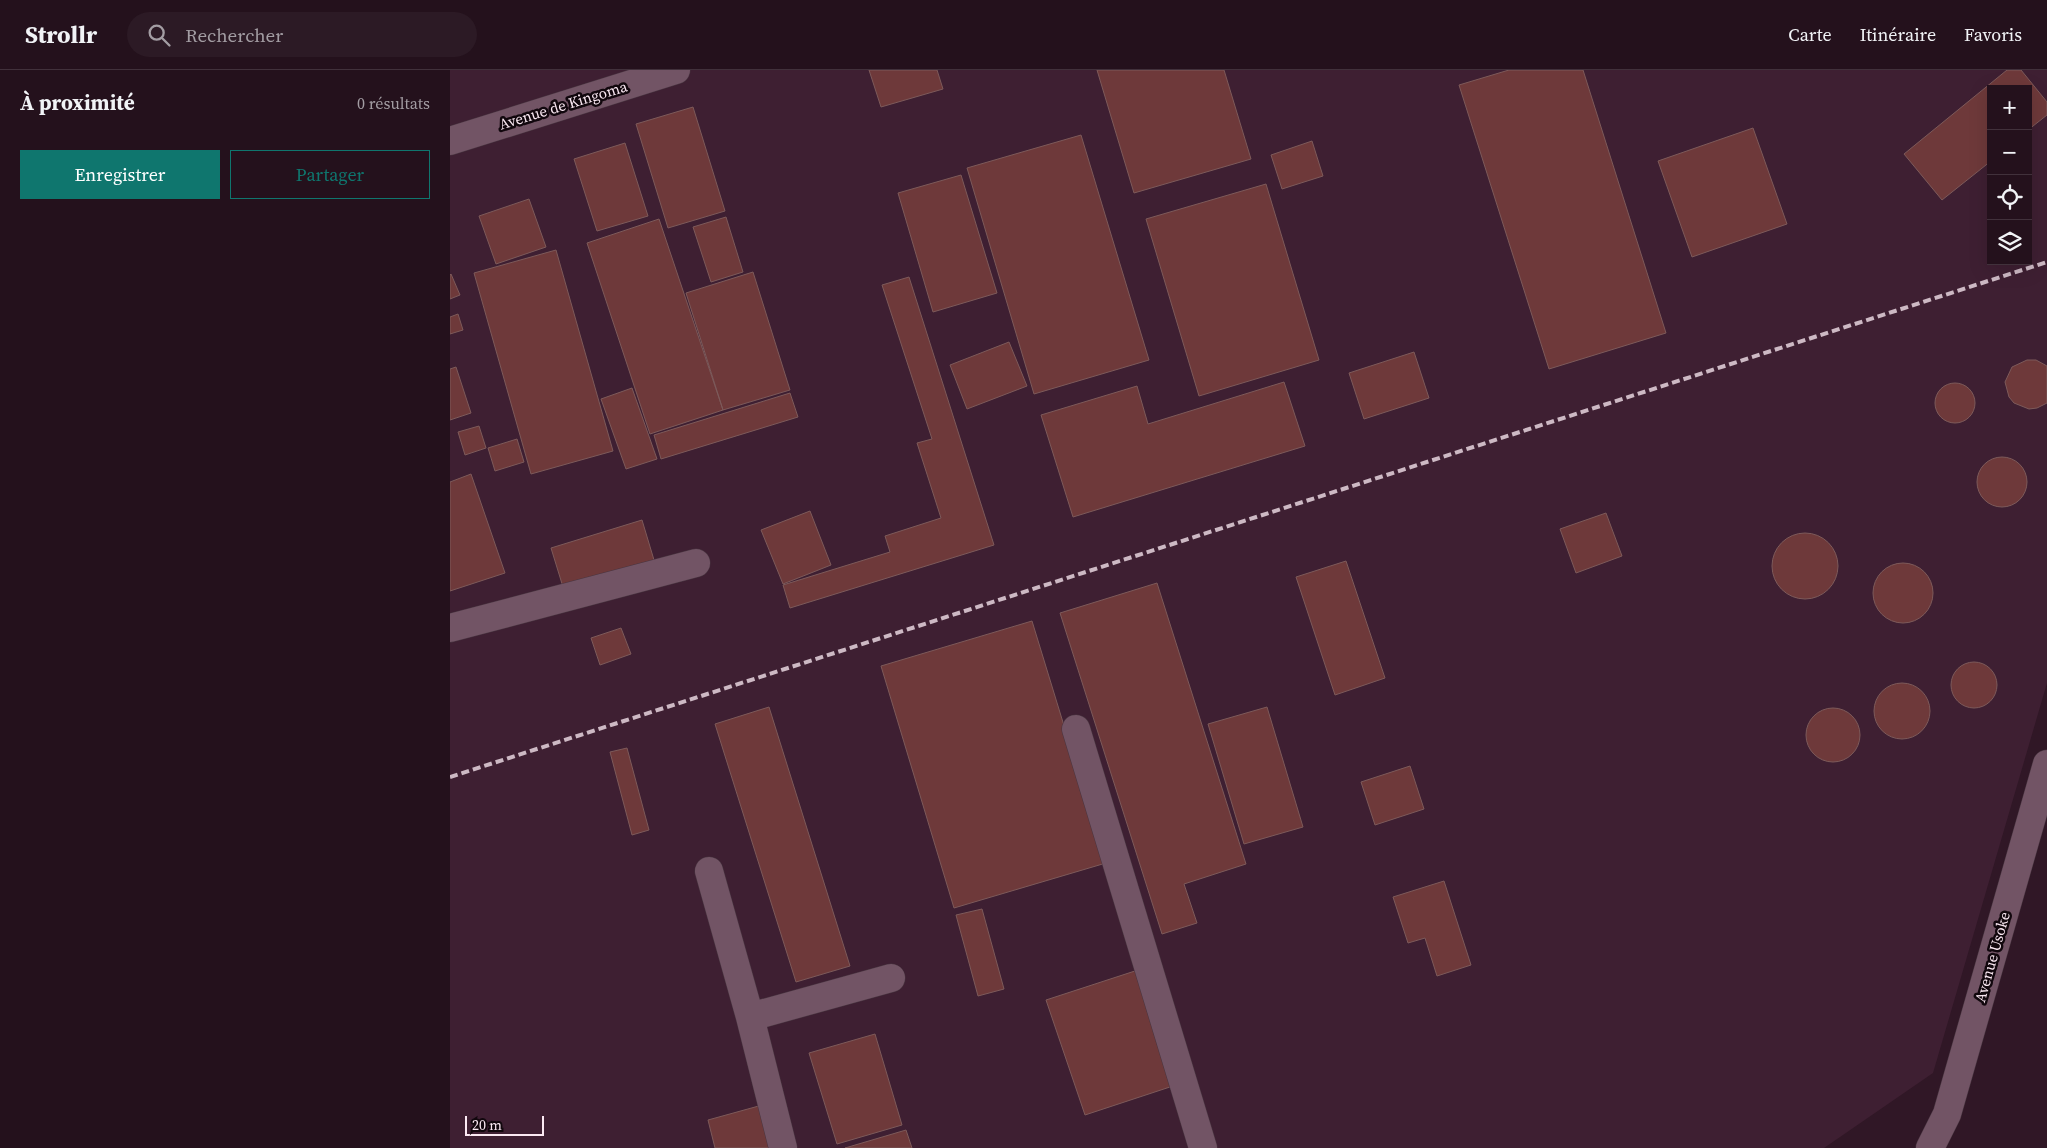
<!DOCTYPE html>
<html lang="fr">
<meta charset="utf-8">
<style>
body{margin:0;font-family:"Source Serif 4",serif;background:#2c1a25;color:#f1f3f6}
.controls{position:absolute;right:15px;top:15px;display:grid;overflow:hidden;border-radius:0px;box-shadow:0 5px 20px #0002}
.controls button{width:45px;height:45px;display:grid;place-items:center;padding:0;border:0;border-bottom:1px solid #41313b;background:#24111c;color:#f1f3f6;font:25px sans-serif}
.scale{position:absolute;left:15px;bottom:12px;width:79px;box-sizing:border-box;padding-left:5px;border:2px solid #fbe9f3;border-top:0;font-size:14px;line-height:18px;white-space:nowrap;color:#fbe9f3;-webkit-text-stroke:4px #11070d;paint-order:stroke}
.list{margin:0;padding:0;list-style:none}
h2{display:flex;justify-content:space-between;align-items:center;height:65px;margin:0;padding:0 20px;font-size:21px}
h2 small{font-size:16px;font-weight:400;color:#a39da3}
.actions{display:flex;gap:10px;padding:15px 20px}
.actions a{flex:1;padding:11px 0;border:1px solid #0f766e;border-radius:0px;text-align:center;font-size:18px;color:#0f766e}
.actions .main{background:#0f766e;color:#fff}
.icon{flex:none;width:28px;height:28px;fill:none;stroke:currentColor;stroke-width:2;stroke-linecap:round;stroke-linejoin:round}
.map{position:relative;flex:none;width:1597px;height:1078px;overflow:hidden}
header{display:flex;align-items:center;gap:30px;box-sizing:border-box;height:70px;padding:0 25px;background:#24111c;border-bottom:1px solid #41313b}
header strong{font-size:24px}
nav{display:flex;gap:28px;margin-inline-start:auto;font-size:18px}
.search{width:350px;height:45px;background:#2c1a25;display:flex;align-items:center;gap:12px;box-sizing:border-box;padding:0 18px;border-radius:28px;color:#a39da3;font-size:19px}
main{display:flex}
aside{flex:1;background:#24111c}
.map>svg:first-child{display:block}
</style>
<header>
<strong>Strollr</strong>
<div class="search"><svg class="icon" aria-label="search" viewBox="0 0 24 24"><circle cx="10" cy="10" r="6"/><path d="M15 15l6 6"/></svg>Rechercher</div>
<nav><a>Carte</a><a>Itinéraire</a><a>Favoris</a></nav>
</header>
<main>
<aside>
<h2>À proximité<small>0 résultats</small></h2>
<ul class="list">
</ul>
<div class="actions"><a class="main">Enregistrer</a><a>Partager</a></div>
</aside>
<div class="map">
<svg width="1597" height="1078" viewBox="0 0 1597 1078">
<rect width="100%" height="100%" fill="#301726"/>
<!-- built -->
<path fill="#3e1f32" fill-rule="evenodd" d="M0 0H1597V613L1483 1003 1374 1078H0ZM1541 19H1578V191H1541Z"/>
<!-- building -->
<path fill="#6e393a" stroke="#7d5a5a" d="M419 0H487L493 19 431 37Z
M647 0H774L801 89 684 123Z
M1059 0H1133L1216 263 1099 299 1009 15Z
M1557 0H1571L1597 32V45L1578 60V19H1541V91L1492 130 1454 84Z
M243 37 275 141 218 158 186 54Z
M1303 58 1337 154 1242 187 1208 91Z
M631 65 699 290 584 324 517 98Z
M862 71 873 106 832 119 821 85Z
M175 73 198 146 147 161 124 89Z
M511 105 547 223 483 242 448 123Z
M816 114 869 290 749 326 696 149Z
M79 129 96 177 46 194 29 146Z
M276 147 293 202 261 212 243 157Z
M209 149 273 340 200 364 137 173Z
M106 180 163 381 81 404 24 203Z
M303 202 340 320 273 340 236 223Z
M1 204 10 225 0 229V205Z
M459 207 544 475 340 538 333 515 440 482 435 466 491 448 467 373 482 369 432 215Z
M8 244 13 260 0 264V247Z
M559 272 577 316 517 339 500 295Z
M964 282 979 328 914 349 899 303Z
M1577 290H1586L1597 296V333L1587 338 1579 339 1564 333 1559 327 1555 312 1562 297Z
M6 297 21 343 0 350V299Z
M834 312 855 376 623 447 591 345 687 316 698 354Z
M1485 333a20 20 0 1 1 40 0a20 20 0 1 1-40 0Z
M182 318 207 389 176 399 151 329Z
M340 323 348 347 211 389 204 365Z
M29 356 36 378 15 385 8 362Z
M67 369 74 392 45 401 38 378Z
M1527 412a25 25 0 1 1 50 0a25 25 0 1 1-50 0Z
M21 404 55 503 0 521V412Z
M360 441 381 495 333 514 311 460Z
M1156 443 1172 486 1126 503 1110 459Z
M192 450 204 490 113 517 101 478Z
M1322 496a33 33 0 1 1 66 0a33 33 0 1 1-66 0Z
M896 491 935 608 885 625 846 507Z
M1423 523a30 30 0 1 1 60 0a30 30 0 1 1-60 0Z
M707 513 796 794 734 814 747 853 712 864 610 543Z
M582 551 656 793 504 838 431 596Z
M171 558 181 584 150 595 141 568Z
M1501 615a23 23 0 1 1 46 0a23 23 0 1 1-46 0Z
M1424 641a28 28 0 1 1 56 0a28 28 0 1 1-56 0Z
M319 637 400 896 346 912 265 654Z
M817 637 853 757 794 774 758 654Z
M1356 665a27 27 0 1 1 54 0a27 27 0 1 1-54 0Z
M177 678 199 760 182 765 160 682Z
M960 696 974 739 925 755 911 712Z
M994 811 1021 895 987 906 975 868 958 873 943 827Z
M532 839 554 919 528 926 506 845Z
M691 899 729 1014 635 1045 596 930Z
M425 964 452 1055 387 1074 359 983Z
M316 1034 328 1078H265L258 1050Z
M456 1060 462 1078H395Z"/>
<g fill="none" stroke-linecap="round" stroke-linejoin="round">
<defs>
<path id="minor" d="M0 71 226 0
M0 558 246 493
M626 659 753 1078
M259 801 300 947 333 1078
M300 947 441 908
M1480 1078 1497 1044 1597 694"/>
</defs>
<!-- minor casing -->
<use href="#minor" stroke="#493641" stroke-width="29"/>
<!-- minor -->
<use href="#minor" stroke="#725465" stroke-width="28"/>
<!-- rail -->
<path stroke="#cdb9c4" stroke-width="4" stroke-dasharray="8 4" stroke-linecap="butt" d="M0 707 1597 192"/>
</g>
<g text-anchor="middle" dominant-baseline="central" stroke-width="5" stroke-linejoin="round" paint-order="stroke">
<!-- street labels -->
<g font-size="15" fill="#fbe9f3" stroke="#11070d">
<text transform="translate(113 35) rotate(-17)">Avenue de Kingoma</text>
<text transform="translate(1542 887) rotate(-74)">Avenue Usoke</text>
</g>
</g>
</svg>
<div class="controls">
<button>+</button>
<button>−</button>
<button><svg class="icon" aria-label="locate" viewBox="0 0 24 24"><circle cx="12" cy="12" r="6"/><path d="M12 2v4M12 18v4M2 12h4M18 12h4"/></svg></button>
<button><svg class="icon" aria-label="layers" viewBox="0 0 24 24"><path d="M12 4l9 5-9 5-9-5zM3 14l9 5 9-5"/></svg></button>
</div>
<div class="scale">20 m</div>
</div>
</main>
